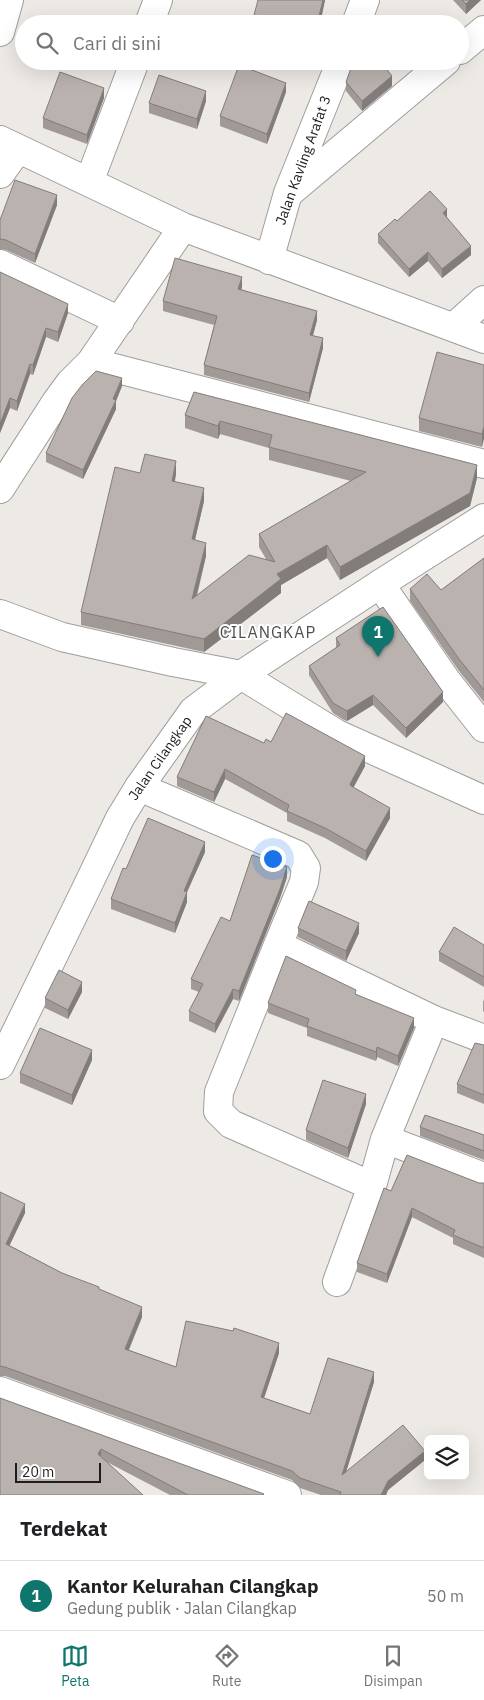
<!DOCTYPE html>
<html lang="id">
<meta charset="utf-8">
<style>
body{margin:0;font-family:"IBM Plex Sans",sans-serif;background:#f2f2f2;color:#202124}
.controls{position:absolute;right:15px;bottom:15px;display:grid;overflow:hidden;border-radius:8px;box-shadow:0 5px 20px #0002}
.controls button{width:45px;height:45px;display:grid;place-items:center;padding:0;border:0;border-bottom:1px solid #e0e0e0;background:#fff;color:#202124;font:25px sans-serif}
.scale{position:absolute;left:15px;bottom:12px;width:86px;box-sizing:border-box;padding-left:5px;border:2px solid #1d1d1d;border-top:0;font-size:14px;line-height:18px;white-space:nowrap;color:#1d1d1d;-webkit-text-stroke:4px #fff;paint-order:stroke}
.you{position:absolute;left:272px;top:858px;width:18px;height:18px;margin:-12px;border:4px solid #fff;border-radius:50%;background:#1a73e8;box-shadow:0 0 0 8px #1a73e833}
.badge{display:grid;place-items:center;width:32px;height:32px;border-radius:50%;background:#0f766e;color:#fff;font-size:16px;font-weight:700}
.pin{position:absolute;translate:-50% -41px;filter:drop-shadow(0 1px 2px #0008)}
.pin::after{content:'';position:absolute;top:26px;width:18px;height:15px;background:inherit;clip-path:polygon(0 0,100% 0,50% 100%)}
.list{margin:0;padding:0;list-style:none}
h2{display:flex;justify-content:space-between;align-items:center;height:65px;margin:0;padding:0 20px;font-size:21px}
h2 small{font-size:16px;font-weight:400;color:#757577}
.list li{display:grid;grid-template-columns:32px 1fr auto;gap:15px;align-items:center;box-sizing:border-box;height:70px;padding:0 20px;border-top:1px solid #e0e0e0}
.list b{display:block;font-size:19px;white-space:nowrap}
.list p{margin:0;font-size:16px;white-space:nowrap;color:#757577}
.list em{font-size:16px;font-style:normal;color:#757577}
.icon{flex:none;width:28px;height:28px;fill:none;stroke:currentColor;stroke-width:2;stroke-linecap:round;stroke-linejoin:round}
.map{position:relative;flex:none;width:484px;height:1495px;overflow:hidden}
.search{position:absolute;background:#fff;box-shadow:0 5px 20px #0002;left:15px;right:15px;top:15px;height:55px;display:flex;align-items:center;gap:12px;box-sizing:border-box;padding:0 18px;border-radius:28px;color:#757577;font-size:19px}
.sheet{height:135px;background:#fff}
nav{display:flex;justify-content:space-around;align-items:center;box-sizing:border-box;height:70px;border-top:1px solid #e0e0e0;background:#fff;font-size:14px;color:#757577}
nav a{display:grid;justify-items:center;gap:2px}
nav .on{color:#0f766e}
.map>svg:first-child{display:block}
</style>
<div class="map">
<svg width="484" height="1495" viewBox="0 0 484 1495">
<rect width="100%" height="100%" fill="#ede9e5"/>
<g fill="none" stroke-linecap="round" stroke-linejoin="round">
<defs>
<path id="minor" d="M149 24 158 0
M356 24 365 0
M0 32 9 0
M460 50 484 30
M0 140 183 227 484 339
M0 174 18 149
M89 182 135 61
M290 192 446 61
M269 260 288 193 341 61
M0 264 120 321
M454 327 484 300
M91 362 484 464
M0 489 56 402 70 383 91 362 183 227
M380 584 446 680 484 728
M0 614 62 637 173 662 241 675 337 734 484 800
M139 787 298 855 306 868 304 882 278 945 434 1020 484 1039
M278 945 219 1092 218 1111 231 1124 372 1186
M385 1139 484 1177
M337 1282 372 1186 385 1139 434 1020
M0 1391 287 1495"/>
<path id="tertiary" d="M0 1065 86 889 120 818 139 787 193 711 241 675 380 584 484 518"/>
</defs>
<!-- minor casing -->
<use href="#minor" stroke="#9e9e9e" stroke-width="30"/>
<!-- tertiary casing -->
<use href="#tertiary" stroke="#9e9e9e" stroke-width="30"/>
<!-- minor -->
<use href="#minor" stroke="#fff" stroke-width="28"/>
<!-- tertiary -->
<use href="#tertiary" stroke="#fff" stroke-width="28"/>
</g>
<!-- wall -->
<path fill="#a09996" d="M325 0 320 24H253V19Z
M453 0H481L466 14Z
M346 82 392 86 362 111 346 91Z
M286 92 267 144 220 126V116Z
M104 98 87 144 43 128V118Z
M206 101 197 129 149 113V103Z
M57 205 35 263 6 250 0 249V220Z
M447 217 471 255 442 278 428 261 409 277 378 243V234L397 221Z
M0 272 68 313 58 342 46 337 33 375 30 374 17 411 10 408 0 433Z
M242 287 241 289 317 320 313 336 323 348 309 402 204 375V365L214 325 163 311V301Z
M484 365 482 447 419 431V418Z
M122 386 116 401V409L83 479 46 462V453Z
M194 392 477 478 470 506 340 580 327 558 281 585V593L204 652 81 625V612L140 473 176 474 175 481 204 501 195 540 206 556 197 596 266 559 259 547V534L351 481 269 460V448L220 434 218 439 185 428V415Z
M484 558V702L459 671 410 601V589L441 590Z
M336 638 443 702 406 738 373 705 347 721 344 720 333 713 309 675V666L336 648Z
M271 742 365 766 353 788 390 818 366 861 325 838 287 821V813L225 779 214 802 177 786V777L264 743Z
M205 852 187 892V902L175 933 111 909V899L126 869Z
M287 877 280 898 239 1001 233 999 215 1033 189 1021V1011L199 992 191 989V979L230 921Z
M298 928 359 933 346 961 298 937Z
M484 945V987L439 961V952Z
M82 992 68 1019 45 1008V998Z
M356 994 414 1028 398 1066 377 1057 376 1061 307 1036V1028L268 1013V1003Z
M484 999V1012L483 1011V1002Z
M484 1045V1104L457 1093V1084Z
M92 1060 72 1105 20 1083V1073Z
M366 1104 348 1158 306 1140V1130Z
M420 1127 484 1135V1160L420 1136Z
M479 1183H484V1258L453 1244V1238L412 1217 387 1283 357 1272V1263L391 1191Z
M0 1192 25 1213 9 1245 62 1273 99 1290 142 1317 129 1350 176 1367 279 1353 264 1398 310 1414 374 1382 346 1472 425 1460 388 1490 386 1495H321L300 1488 292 1480 5 1376H0Z
M0 1398 264 1495H170L105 1461Z"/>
<!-- shaded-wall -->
<path fill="#827d7a" d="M323 0H325L320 24H317Z
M470 0H481L466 14V4Z
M392 76V86L362 111V101Z
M286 83V92L267 144V134Z
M104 88V98L87 144V135Z
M206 91V101L197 129V119Z
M57 195V205L35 263V254Z
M447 209V218L443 213Z
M471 246V255L442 278V269Z
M428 252V261L409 277V269Z
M242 277V287L238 299V289Z
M68 304V313L58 342V332Z
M317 311V320L310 345V335Z
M46 328V337L33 375V365Z
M323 338V348L309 402V393Z
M30 364V374L17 411V401Z
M122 378V386L116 401V409L83 479V470Z
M10 398V408L0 433V424Z
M220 421V434L218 439V426Z
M484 426V439L482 447V434Z
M176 461V474L172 494V481Z
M477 465V478L470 506 340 580V567Z
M204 488V501L192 552V539Z
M206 543V556L192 613V599Z
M327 545V558L281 585V593L204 652V639L277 574Z
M443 692V702L406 738V728Z
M373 695V705L347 721V711Z
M365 756V766L350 794V784Z
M225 769V779L214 802V792Z
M390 808V818L366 861V851Z
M205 842V852L187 892V902L175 933V923L184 891Z
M287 867V877L280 898 239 1001V991Z
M359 923V933L346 961V951Z
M82 982V992L68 1019V1010Z
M233 989V999L215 1033V1024Z
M414 1018V1028L398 1066V1056Z
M377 1047V1057L376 1061V1052Z
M92 1050V1060L72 1105V1095Z
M366 1094V1104L348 1158V1148Z
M25 1204V1213L6 1253V1244Z
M412 1208V1217L387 1283V1274Z
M142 1307V1317L125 1358V1349Z
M279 1343V1353L261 1407V1397Z
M374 1372V1382L342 1485V1475Z
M101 1449V1459L98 1454Z
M425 1451V1460L388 1490 386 1495H381L388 1481Z"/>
<!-- building -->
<path fill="#bab2ae" stroke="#827d7a" d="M258 0H323L317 24H273L253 19Z
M462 0H470L466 4Z
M357 61H380L392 76 362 101 346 82 352 65Z
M239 65 286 83 267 134 220 116Z
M60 72 104 88 87 135 43 118Z
M159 75 206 91 197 119 149 103Z
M15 180 57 195 35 254 6 240 0 239V220Z
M430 191 447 209 443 213 471 246 442 269 428 252 409 269 378 234 395 219 397 221Z
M175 258 242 277 238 289 317 311 310 335 323 338 309 393 204 365 217 316 163 301Z
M0 272 68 304 58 332 46 328 33 365 30 364 17 401 10 398 0 424Z
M437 352 484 365V426L482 434 419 418Z
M96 371 122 378 113 399 116 400 83 470 46 453 72 398 82 385Z
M194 392 477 465 470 493 340 567 327 545 277 574 281 579 204 639 81 612 115 467 140 473 145 454 176 461 172 481 204 488 192 539 206 543 192 599 249 555 275 562 259 534 366 472 269 447 272 435 220 421 218 426 185 415Z
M484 558V690L459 659 410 589 427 574 441 590Z
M383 607 443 692 406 728 373 695 347 711 333 703 309 666 340 645 336 638Z
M286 713 365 756 350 784 351 786 390 808 366 851 325 828 287 811 289 805 225 769 214 792 177 777 206 716 264 743 266 739 271 742Z
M148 818 205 842 184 891 187 892 175 923 111 899 123 868 126 869Z
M252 855 287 867 280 889 239 991 233 989 215 1024 189 1011 203 984 191 979 221 917 230 921Z
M309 901 359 923 346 951 298 928Z
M454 927 484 945V977L439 952Z
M286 956 356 990 355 994 414 1018 398 1056 377 1047 376 1052 307 1026 309 1019 268 1003Z
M59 970 82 982 68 1010 45 998Z
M40 1028 92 1050 72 1095 20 1073Z
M475 1043 484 1045V1095L457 1084Z
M323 1080 366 1094 348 1148 306 1130Z
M425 1115 484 1135V1151L420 1127Z
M407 1155 479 1183H484V1248L453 1235 455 1230 412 1208 387 1274 357 1263 384 1188 391 1191Z
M0 1192 25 1204 6 1244 62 1273 99 1287V1289L142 1307 125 1349 176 1367 186 1321 233 1331 234 1328 279 1343 261 1397 310 1414 328 1358 374 1372 342 1475 403 1425 425 1451 388 1481 381 1495H340L341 1492 300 1478 292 1471 5 1367 0 1366Z
M0 1398 264 1494 263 1495H188L101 1449 98 1454 143 1495H0Z"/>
<g text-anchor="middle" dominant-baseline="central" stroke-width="4" stroke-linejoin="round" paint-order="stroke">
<!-- street labels -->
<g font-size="14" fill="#1d1d1d" stroke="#fff">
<text transform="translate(303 160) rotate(-70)">Jalan Kavling Arafat 3</text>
<text transform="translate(160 758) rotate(-55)">Jalan Cilangkap</text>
</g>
<!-- quarter labels -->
<g font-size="16" letter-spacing="1" fill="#505050" stroke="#fff">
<text x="268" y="632">CILANGKAP</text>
</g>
</g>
</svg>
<div class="controls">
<button><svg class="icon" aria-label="layers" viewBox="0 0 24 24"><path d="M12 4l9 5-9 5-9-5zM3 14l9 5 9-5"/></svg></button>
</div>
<div class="scale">20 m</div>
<div class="you"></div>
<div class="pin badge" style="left:378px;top:657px">1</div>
<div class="search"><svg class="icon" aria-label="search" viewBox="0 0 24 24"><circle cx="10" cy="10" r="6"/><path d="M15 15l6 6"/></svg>Cari di sini</div>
</div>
<section class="sheet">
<h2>Terdekat<small></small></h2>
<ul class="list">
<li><span class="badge">1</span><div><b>Kantor Kelurahan Cilangkap</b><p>Gedung publik · Jalan Cilangkap</p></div><em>50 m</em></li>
</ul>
</section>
<nav>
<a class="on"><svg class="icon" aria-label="map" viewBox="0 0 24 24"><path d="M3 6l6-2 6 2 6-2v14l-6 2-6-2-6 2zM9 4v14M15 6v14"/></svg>Peta</a>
<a><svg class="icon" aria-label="directions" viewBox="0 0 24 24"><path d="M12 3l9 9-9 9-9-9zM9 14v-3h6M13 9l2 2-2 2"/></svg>Rute</a>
<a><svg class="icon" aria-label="saved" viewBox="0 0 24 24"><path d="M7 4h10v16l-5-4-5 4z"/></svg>Disimpan</a>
</nav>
